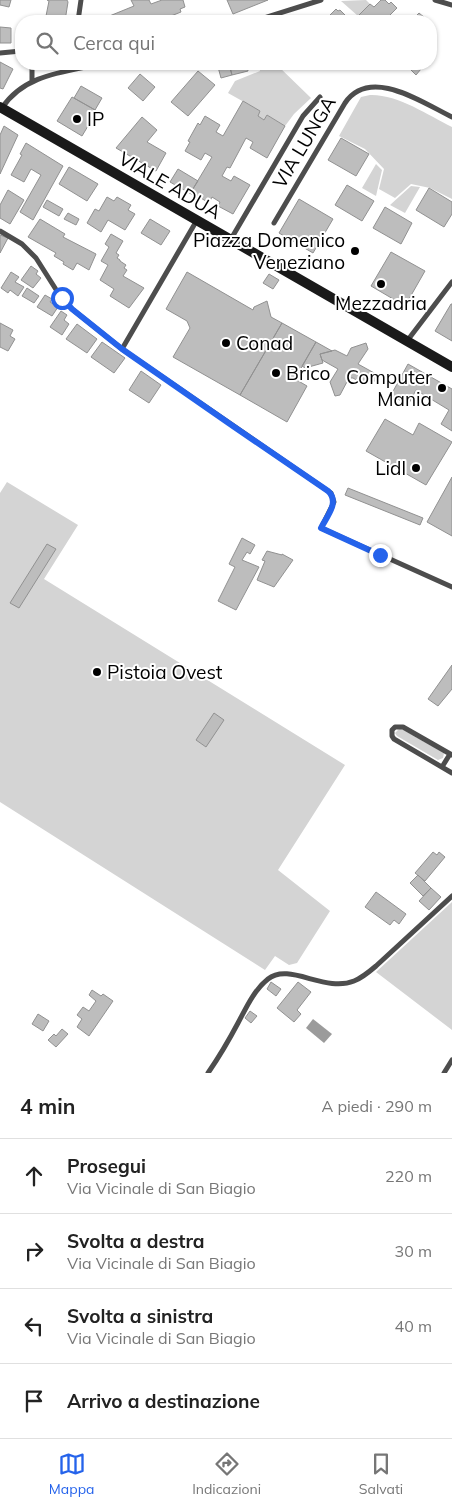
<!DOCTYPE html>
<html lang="it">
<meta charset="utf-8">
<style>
body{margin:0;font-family:Mulish,sans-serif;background:#f6f6f6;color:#222}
.stop{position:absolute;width:15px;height:15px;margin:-11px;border:4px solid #2563eb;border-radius:50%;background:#fff}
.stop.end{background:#2563eb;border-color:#fff;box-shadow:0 1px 5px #0008}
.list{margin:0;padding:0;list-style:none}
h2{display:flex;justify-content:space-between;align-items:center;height:65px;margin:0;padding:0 20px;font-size:21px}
h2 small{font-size:16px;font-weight:400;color:#767676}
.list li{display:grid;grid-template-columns:32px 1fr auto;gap:15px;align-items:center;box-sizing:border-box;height:75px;padding:0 20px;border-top:1px solid #e0e0e0}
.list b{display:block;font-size:19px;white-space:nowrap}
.list p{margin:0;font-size:16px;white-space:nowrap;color:#767676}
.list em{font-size:16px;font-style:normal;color:#767676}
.icon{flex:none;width:28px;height:28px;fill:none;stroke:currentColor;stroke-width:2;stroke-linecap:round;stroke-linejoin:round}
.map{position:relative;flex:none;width:452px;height:1073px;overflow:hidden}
.search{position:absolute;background:#fff;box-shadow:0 1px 4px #0004;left:15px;right:15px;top:15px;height:55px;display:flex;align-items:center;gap:12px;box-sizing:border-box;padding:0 18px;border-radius:20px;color:#767676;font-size:19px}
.sheet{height:365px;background:#fff}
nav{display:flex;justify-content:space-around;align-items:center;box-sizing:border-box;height:70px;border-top:1px solid #e0e0e0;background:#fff;font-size:14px;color:#767676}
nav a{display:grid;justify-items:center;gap:2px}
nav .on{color:#2563eb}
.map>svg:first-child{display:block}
</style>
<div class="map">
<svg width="452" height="1073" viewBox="0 0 452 1073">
<rect width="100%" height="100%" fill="#fff"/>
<!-- green -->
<path fill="#d4d4d4" d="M366 0 370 4 358 16 341 1Z
M258 64H276L311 98 294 114 285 126 267 115 264 120 258 116 260 111 228 93 235 81 260 71Z
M370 95C397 94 428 115 452 127V199L430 188 411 184 395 198 379 189 384 169 365 149 339 136 361 97Z
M376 164 382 170 376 196 362 188Z
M411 186 420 187 405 213 390 205Z
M7 482 78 525 44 579 345 765 278 870 330 911 297 963 289 965 275 956 265 970 0 802V493Z
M400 728 444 753 443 758 438 760 397 736 395 733Z
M452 902V1030L376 972Z"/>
<!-- water -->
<path fill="#9b9b9b" d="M313 1019 332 1034 324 1043 306 1028Z"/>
<!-- building -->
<path fill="#bdbdbd" stroke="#919191" d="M0 0H11L9 7 0 5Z
M47 0H67L68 2 65 21H45L49 1Z
M131 0H149L151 4 162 0H183L185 7 180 9 181 12 161 20 160 16 147 21H109L107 17 134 6Z
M227 0H268L233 14Z
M381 0H385L389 4 391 2 397 8 385 20 383 18 380 21H364L358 16 370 4 374 7Z
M336 9 338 11 340 10 351 21H324Z
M419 13 425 18 422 21H411Z
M0 27 11 28V43H0Z
M0 62 13 69 3 89 0 88Z
M229 64H247L248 71 232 75Z
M229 64 232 75 221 78 218 67Z
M407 64H415L421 69 416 75 406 65Z
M198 71 215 85 188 116 171 102Z
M140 74 155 87 143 101 128 88Z
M81 86 102 98 95 110 74 98Z
M72 97 97 111 82 136 57 121Z
M243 101 260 111 258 116 264 120 267 115 285 126 267 158 250 148 253 142 246 138 230 168 227 167 222 176 231 181 234 176 250 185 233 214 218 206 220 202 212 197 209 203 191 192 212 157 205 153 201 160 185 151 190 142 188 141 198 123 200 125 205 116 220 125 216 132 223 136Z
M142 117 157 130 147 142 166 153 156 171 116 148Z
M4 126 18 135 0 174V135Z
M341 138 369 154 356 176 328 160Z
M26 143 63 166 33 220 20 212 41 175 31 169 24 182 11 175 22 155 20 154Z
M69 167 98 184 87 201 59 184Z
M178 169 198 181 191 192 194 194 193 195 170 182Z
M347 185 374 201 362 221 335 205Z
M429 188 452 202V214L444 227 416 210Z
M8 190 24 200 10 224 0 218V205Z
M107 197 114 201 117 197 131 205 128 210 135 214 125 230 108 220 101 232 87 223 95 209 99 211Z
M299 199 333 219 313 253 279 233Z
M47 200 63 209 59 216 43 207Z
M385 207 412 223 401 244 373 228Z
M68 213 79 219 76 225 64 219Z
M40 219 65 234 63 237 96 254 89 270 77 263 73 270 63 264 64 262 54 256 56 253 28 237Z
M150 219 170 231 161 245 141 233Z
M111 234 123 241 116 253 119 255 117 258 120 260V261L126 265 124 268 127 270 123 276 144 288 129 308 110 296 114 289 100 280 108 265 101 261 109 247 105 244Z
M0 235 8 238 0 253Z
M391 252 425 271 405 306 371 286Z
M31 266 38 271 36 274 41 278 33 288 21 280Z
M11 272 19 277 15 282 24 287 18 296 10 290 8 293 1 288Z
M187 272 253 310 254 307 267 301 271 317 282 323 240 395 173 357 190 328 187 321 166 309Z
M269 274 279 280 273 289 263 283Z
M27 288 39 296 34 303 22 296Z
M45 295 52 299 50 302 58 307 52 316 37 307Z
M451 304H452V341L435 331Z
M61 311 67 315 64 320 69 324 62 335 50 327Z
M0 323 13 330 10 336 15 339 8 351 0 347Z
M282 323 316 342 295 379 307 386 287 422 240 395Z
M77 324 97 339 87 353 66 339Z
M102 342 125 358 114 373 91 357Z
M316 342 332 351 320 354 323 363 305 368 302 366Z
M366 343 368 349 358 364 376 374 378 380 363 384 353 378H349L340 395 335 396 330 382 338 369 322 360 320 354 335 350 347 356 351 348Z
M408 364 452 389V431L441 424 449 410 416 390 408 405 391 395Z
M141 371 161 385 149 403 129 390Z
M385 419 413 435 419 423 452 442 426 485 366 451Z
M452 477V536L427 522Z
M348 488 423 518 420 525 345 495Z
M242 538 255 545 250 554 247 552 242 560 259 567 236 610 218 601 235 567 229 564Z
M47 544 56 549 19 608 10 603Z
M267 551 282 555V554L293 560 274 587 257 580 265 561 262 560Z
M452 665V689L438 706 428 699Z
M214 713 224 720 206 747 196 740Z
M433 852 437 855 439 852 445 857 425 881 415 873Z
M418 875 431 888 423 896 410 883Z
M431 888 441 897 429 910 419 901Z
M376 892 406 914 399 924 394 920 390 925 365 907Z
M271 982 281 989 276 996 267 989Z
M298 982 311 992 297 1010 301 1014 294 1022 277 1008Z
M92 990 101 996 103 994 113 1001 89 1036 77 1027 82 1019 77 1015 83 1007 89 1011 96 1001 89 995Z
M250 1011 257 1016 251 1023 245 1018Z
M38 1014 49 1021 43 1031 32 1024Z
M62 1029 68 1034 56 1047 48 1040 54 1034 56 1036Z"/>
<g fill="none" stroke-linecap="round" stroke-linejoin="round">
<!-- street -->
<path stroke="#4d4d4d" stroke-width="5" d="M435 0 452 5
M78 21 81 0
M254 21 321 0
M0 53 21 51
M32 81V64
M2 108C24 74 65 72 101 64
M274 223 345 103C370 66 423 103 452 117
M0 231 22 244 36 258 62 299 72 309 122 349 331 493 334 502 321 528 452 587
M231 239 303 116 320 97
M407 341 452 282
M122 349 197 220
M452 755 403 727H395L392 730V736L394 739 452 773
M442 767 450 754
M208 1073C219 1057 229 1040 238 1023 246 1008 254 990 268 979 289 962 325 993 354 981 362 978 369 972 376 966L452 896
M444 1073 452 1060"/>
<!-- secondary -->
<path stroke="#1a1a1a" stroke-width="10" d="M0 107 452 367"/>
</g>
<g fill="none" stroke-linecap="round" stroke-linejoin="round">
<!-- route -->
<path stroke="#2563eb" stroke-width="6" d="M62 298 72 309 122 349 230 424 328 491C340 502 327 516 321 528L380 555"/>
</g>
<!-- markers -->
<g fill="#000" stroke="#fff" stroke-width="2">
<circle cx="77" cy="119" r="5"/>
<circle cx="355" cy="251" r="5"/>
<circle cx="381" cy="284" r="5"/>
<circle cx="226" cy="343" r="5"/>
<circle cx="276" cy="373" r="5"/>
<circle cx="442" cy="388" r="5"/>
<circle cx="416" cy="468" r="5"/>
<circle cx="97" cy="672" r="5"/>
</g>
<g text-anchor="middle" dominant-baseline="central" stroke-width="4" stroke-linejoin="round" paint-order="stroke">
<!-- poi labels -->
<g font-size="19" fill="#000" stroke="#fff" text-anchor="start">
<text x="87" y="119">IP</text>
<text x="345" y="240" text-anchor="end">Piazza Domenico<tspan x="345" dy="22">Veneziano</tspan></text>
<text x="381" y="303" text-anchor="middle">Mezzadria</text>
<text x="236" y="343">Conad</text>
<text x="286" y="373">Brico</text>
<text x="432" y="377" text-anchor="end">Computer<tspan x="432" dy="22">Mania</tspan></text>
<text x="406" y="468" text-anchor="end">Lidl</text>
<text x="107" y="672">Pistoia Ovest</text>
</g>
<!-- street labels -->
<g font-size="19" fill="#000" stroke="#fff">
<text transform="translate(304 142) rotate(-59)">VIA LUNGA</text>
<text transform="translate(170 185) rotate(30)">VIALE ADUA</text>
</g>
</g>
</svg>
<div class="stop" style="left:62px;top:298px"></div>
<div class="stop end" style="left:380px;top:555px"></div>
<div class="search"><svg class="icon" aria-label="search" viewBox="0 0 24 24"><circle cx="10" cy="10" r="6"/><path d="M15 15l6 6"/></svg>Cerca qui</div>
</div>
<section class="sheet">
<h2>4 min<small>A piedi · 290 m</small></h2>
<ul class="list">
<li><svg class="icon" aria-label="ahead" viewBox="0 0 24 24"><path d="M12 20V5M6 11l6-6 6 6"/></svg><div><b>Prosegui</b><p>Via Vicinale di San Biagio</p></div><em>220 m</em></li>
<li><svg class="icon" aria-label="right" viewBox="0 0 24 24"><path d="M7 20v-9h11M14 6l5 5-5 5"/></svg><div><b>Svolta a destra</b><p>Via Vicinale di San Biagio</p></div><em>30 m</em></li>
<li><svg class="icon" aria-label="left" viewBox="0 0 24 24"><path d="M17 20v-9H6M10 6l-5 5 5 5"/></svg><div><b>Svolta a sinistra</b><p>Via Vicinale di San Biagio</p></div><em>40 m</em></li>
<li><svg class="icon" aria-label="arrive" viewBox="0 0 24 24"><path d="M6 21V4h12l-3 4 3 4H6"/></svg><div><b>Arrivo a destinazione</b></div></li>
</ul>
</section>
<nav>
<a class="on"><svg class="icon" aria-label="map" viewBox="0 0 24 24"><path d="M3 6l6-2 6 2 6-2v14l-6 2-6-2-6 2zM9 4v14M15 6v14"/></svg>Mappa</a>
<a><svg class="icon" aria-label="directions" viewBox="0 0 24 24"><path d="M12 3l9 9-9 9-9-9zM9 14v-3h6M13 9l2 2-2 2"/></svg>Indicazioni</a>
<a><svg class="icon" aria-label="saved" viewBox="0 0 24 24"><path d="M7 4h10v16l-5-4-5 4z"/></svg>Salvati</a>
</nav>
